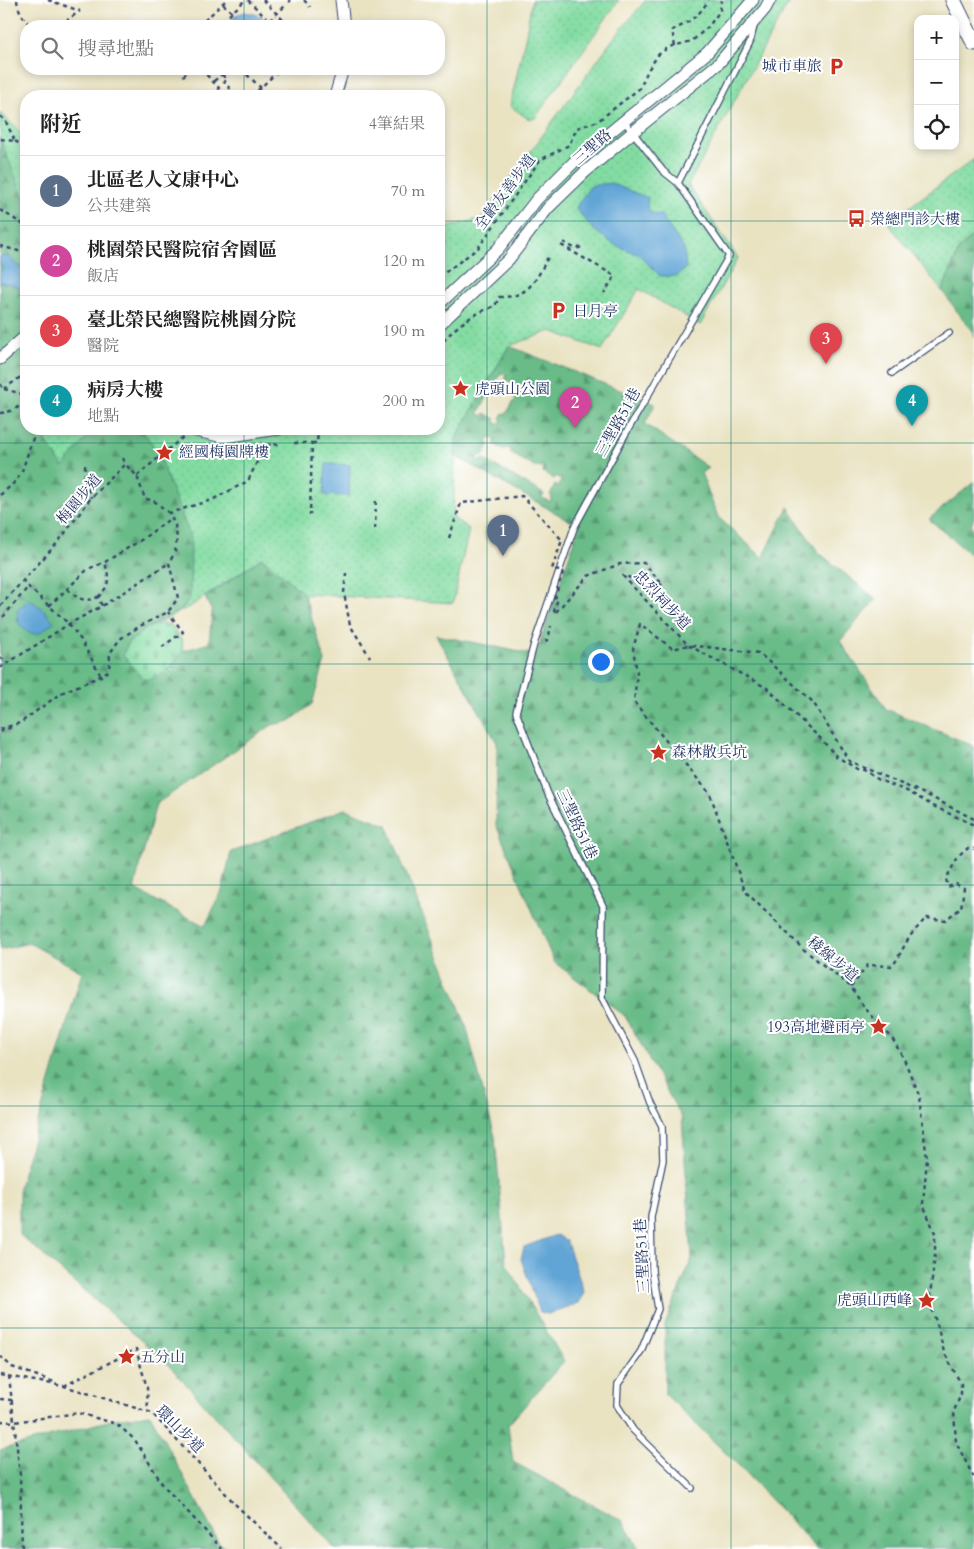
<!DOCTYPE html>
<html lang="zh-TW">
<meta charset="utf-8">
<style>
body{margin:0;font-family:Cardo,"Noto Serif TC",serif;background:#f6f6f6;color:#222}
.controls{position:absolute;right:15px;top:15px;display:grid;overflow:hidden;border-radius:10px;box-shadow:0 2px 8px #0003}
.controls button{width:45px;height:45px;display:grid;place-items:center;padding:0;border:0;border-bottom:1px solid #e0e0e0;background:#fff;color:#222;font:25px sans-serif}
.you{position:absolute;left:600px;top:661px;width:18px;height:18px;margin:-12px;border:4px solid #fff;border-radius:50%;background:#1a73e8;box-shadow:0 0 0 8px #1a73e833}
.badge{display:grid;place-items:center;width:32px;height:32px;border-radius:50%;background:#c8321e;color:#fff;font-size:16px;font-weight:700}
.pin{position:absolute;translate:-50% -41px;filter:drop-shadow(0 1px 2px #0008)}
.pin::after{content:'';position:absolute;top:26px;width:18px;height:15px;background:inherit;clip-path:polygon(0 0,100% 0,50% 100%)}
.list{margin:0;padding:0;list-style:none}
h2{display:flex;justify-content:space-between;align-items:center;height:65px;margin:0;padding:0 20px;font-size:21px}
h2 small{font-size:16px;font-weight:400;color:#767676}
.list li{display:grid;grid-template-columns:32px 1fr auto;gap:15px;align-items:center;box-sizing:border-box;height:70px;padding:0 20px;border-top:1px solid #e0e0e0}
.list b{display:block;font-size:19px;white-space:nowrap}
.list p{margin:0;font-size:16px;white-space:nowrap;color:#767676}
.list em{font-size:16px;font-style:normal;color:#767676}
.icon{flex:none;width:28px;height:28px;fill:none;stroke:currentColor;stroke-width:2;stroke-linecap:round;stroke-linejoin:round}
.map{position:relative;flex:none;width:974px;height:1549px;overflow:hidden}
.search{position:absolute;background:#fff;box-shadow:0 2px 8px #0003;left:20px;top:20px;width:425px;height:55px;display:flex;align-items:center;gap:12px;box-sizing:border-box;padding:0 18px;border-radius:20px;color:#767676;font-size:19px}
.panel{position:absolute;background:#fff;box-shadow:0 2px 8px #0003;left:20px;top:90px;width:425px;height:345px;border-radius:20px}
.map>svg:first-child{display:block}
</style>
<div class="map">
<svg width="974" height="1549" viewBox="0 0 974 1549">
<defs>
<pattern id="grass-dots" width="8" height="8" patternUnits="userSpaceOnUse" patternTransform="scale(1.25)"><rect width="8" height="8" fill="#82dca2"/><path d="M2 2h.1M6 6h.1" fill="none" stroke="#70bd8e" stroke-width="1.8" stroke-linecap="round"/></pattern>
<pattern id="forest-firs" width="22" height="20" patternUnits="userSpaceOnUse" patternTransform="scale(1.25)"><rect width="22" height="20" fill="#69bc88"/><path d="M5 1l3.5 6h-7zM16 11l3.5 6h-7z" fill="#569972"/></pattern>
<pattern id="cemetery-stones" width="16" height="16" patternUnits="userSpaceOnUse" patternTransform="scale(1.25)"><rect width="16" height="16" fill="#82dca2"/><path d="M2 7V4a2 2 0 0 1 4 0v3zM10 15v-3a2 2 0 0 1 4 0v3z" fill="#70bd8e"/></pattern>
</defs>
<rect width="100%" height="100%" fill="#fff"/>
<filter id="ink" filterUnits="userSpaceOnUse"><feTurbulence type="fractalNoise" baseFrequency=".02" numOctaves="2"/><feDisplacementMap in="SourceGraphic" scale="10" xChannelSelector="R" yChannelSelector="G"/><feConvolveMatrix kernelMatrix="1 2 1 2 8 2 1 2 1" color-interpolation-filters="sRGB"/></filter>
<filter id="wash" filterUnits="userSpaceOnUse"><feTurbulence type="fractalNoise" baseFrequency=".0096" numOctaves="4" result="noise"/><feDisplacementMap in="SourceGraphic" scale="20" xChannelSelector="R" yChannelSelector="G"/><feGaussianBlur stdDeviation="1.12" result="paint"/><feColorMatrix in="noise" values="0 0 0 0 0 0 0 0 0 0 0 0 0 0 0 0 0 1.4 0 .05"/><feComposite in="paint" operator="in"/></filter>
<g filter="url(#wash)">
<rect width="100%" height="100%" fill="#e9e3c2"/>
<!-- grass -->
<path fill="url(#grass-dots)" stroke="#4e8680" d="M532 0H619L535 118 532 119 527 118 510 106 526 34Z
M646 0H790L688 185 738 258 700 325 639 289 602 350 551 331 509 346 456 438 453 518 469 529 453 603 304 594 262 558 191 606 147 628 0 746V113L26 137V429H439V230L482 218 613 39Z
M974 159V236L960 248 942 291 888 223Z"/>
<!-- forest -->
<path fill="url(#forest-firs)" stroke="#427673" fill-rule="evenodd" d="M0 138 26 204V429H50L44 438 63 467 94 429H141L157 451 191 538 190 599 179 612 147 628 128 643 123 655 173 665 183 651 209 643 212 612 205 597 262 558 304 594 325 661 312 704 290 721 272 725 156 804 134 889 205 926 222 891 231 852 345 809 387 825 465 1022 495 1137 506 1263 564 1361 508 1425 513 1462 623 1521 639 1549H335L166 1362 19 1234V1187L82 972 29 943 0 950Z
M973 236H974V337L972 331 942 291 960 248Z
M509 346 655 404 645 424 709 468 701 473 718 517 763 558 788 507 818 552 876 599 840 641 886 709 974 746V1549H817L739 1466 665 1394V1325L692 1258 682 1118 625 1016 554 962 496 825 497 743 436 635 536 655 579 526 455 456 456 438ZM501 373 507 376 505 379 517 386 518 384 522 387 514 396 516 398 506 414 503 413 500 418 502 419 499 424 494 422 496 419 485 413 483 416 478 413ZM490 437 496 440 494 444 504 450 506 447 511 450 510 453 537 468 539 466 544 469 543 472 554 479 556 476 562 480 558 486 555 485 550 495 552 497 550 502 542 498 544 494 483 459 481 462 477 459 480 455 483 456 490 444 487 442Z
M974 482V517L971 525 974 532V552L971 555 929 519Z
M150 1414 219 1543 226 1549H0V1450L115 1419Z"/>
<!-- cemetery -->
<path fill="url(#cemetery-stones)" stroke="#4e8680" d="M162 623 171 625 182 640 183 651C172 666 162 680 143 679L123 655 128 643 147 628Z"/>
<!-- water -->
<path fill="#61a5d6" stroke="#3e6a9a" d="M245 12C255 13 266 17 271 26H234L230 22 235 15Z
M610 183 648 198 647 207 652 214 661 215 684 249 686 268 677 276H660L639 255 613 244 594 230 576 209 579 202 591 186Z
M0 256 10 257 16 265 26 272V291L13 285 0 282V273L3 268 0 264Z
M326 464 350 465 349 496 324 495Z
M29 599 43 609 54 622 38 634 29 633 19 624 17 611Z
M556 1235 566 1240 584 1292 579 1303 548 1314 540 1312 521 1259 524 1247Z"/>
</g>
<g filter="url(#ink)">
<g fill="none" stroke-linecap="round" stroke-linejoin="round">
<defs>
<path id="service" d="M624 121 663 171 678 183 729 256 626 433 574 528 534 644 516 712 548 794 603 906 602 998 635 1061 650 1103 662 1126 663 1160 651 1217 652 1271 658 1309 641 1351 618 1384 617 1405 633 1430 692 1488
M678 183 750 42 754 26
M892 373 949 333"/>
<path id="minor" d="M341 0 344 26
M335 96 343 69
M439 304 498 249 537 199 575 161 707 53 753 0
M439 325 509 259 548 208 585 172 633 132 718 64 765 9 770 0
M0 359 22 339 26 338
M192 429 196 431 224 437 279 429"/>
<path id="tertiary" d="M953 0 974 43"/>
</defs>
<!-- service casing -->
<use href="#service" stroke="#3a4a6d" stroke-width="8"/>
<!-- minor casing -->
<use href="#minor" stroke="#3a4a6d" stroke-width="13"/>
<!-- tertiary casing -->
<use href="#tertiary" stroke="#3a4a6d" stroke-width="17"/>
<!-- path -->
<path stroke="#3a4a6d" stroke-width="2.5" stroke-dasharray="4 4" stroke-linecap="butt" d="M17 0C18 10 24 22 33 26
M48 0 80 11
M248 0 274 26
M263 0 289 26
M304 0 310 7
M289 2 291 0
M223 4 235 15
M59 26 80 11
M199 26 226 0
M227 26 222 22 245 0
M264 26 285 6
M675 46 672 30C687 24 701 15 708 0
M201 69 219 88 211 96
M217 69 227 80 224 82 237 96
M241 69 261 88
M206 74 211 69
M183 76 191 69
M214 81 222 74
M252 96 280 69
M0 116 5 120 15 141 0 139
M15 141 26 148
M0 210 26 226
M442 234 444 243
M0 246 26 253
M581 247 576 249 563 242 561 245 615 276 604 293
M439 277 478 248 540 160 569 145 577 128 598 121 640 88 648 70 658 55 669 47 692 41 708 27 720 11 721 0
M439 347C452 328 472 314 495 306L499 297C529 298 536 280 548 257
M0 384 4 389
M4 389 26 373
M4 389 26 395
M0 413C11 412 19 408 26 400
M103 429 106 432
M294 443H312L310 515
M312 443H317L318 432H325L326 429
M122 458 125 464
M85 465V480L91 498
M137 476 183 437
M0 495 12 485 21 474 36 429
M375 529 376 498
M346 573 344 593 350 625 370 657
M22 581 69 624 81 640 101 676
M67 589C79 599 83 603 98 597L102 606
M98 597C111 585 109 578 105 562
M0 606 59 541 91 498 125 464 137 476 145 499 153 500 169 513
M49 606 88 569 105 562 141 540 171 518
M556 612 588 576 620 564 644 563 663 585 623 576 688 645 767 688 821 739 836 756 857 769 864 770 879 780 907 791 937 808 974 825
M3 617 29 586
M545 641 548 640 551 626
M162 647 183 632 168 612
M0 657 8 663
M0 668 69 624 102 606 169 563
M0 729 20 723 61 693 101 676 109 670 110 653 120 639 140 626 168 612 178 598 169 563 175 552 177 538 175 525 169 513 212 500 248 481 265 445 281 444
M0 732 12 727
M974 819 927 795 849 761 813 702 759 653 688 645 673 649 640 624 633 649 637 672 634 702 710 794 745 891 802 948 851 987 864 1007 892 1038 904 1059 919 1096 927 1159 923 1204 935 1233V1255L929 1303 937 1324 944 1352 961 1384V1394L954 1411 956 1442 974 1478
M851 987 868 965 893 966 910 936 926 918 945 920 961 908 964 888 956 884 948 887 946 879 958 857 968 848 974 849
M0 1356 12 1367 57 1383
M0 1375 64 1386 152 1413 237 1506 282 1549
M9 1376 20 1475 22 1549
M64 1386 136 1349 147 1388 148 1411
M0 1399 12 1400
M0 1421 14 1422 78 1413 117 1424 135 1440 163 1485 222 1549"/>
<!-- service -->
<use href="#service" stroke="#fff" stroke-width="5.5"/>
<!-- minor -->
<use href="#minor" stroke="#fff" stroke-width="11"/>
<!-- tertiary -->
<use href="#tertiary" stroke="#fff" stroke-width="15"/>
<!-- path-bridge -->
<path stroke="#3a4a6d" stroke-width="2.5" stroke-dasharray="4 4" stroke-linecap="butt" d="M449 538 461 503 522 496 562 540 552 569 563 572 555 597 558 598 553 615"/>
</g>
</g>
<!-- grid -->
<path fill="none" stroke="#0f766e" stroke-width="1" stroke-opacity="0.55" d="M244 0V26M487 0V1549M731 0V1549M244 69V96M0 221H26M439 221H974M244 429V1549M0 443H974M0 664H974M0 885H974M0 1106H974M0 1328H974"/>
<!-- icons -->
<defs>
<symbol id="parking-bare" viewBox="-9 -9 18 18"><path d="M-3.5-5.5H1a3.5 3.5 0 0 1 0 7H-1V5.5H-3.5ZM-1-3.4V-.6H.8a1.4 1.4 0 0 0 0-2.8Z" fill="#c8321e" stroke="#fff" stroke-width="2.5" paint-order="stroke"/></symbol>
<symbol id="bus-bare" viewBox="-9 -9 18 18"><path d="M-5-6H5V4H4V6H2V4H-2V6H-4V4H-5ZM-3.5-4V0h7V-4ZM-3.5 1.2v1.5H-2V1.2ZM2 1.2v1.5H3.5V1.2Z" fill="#c8321e" stroke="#fff" stroke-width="2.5" paint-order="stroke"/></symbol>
<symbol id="sight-bare" viewBox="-9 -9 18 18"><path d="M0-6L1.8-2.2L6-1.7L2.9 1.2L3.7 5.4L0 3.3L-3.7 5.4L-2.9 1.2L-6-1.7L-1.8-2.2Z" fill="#c8321e" stroke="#fff" stroke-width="2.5" paint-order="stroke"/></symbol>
</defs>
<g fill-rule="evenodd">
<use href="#parking-bare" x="824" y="54" width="25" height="25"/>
<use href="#bus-bare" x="844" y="206" width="25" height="25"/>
<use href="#parking-bare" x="546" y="298" width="25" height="25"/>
<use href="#sight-bare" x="448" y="376" width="25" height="25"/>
<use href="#sight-bare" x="152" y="440" width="25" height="25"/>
<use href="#sight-bare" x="646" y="740" width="25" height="25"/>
<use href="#sight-bare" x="866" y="1014" width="25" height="25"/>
<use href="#sight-bare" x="914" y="1288" width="25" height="25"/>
<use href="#sight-bare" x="114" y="1344" width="25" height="25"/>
</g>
<g text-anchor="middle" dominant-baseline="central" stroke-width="4" stroke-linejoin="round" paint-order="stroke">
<!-- poi labels -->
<g font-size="15" fill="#1b2f5e" stroke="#fff" text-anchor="start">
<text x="822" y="66" text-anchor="end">城市車旅</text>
<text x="870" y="219">榮總門診大樓</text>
<text x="573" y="311">日月亭</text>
<text x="475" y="389">虎頭山公園</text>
<text x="179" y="452">經國梅園牌樓</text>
<text x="672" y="752">森林散兵坑</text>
<text x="865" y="1027" text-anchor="end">193高地避雨亭</text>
<text x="912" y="1300" text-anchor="end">虎頭山西峰</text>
<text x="140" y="1357">五分山</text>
</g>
<!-- street labels -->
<g font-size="15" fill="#1b2f5e" stroke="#fff">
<text transform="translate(592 147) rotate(-41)">三聖路</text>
<text transform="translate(505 192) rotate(-53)">全齡友善步道</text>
<text transform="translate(618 422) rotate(-61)">三聖路51巷</text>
<text transform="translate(79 499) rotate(-50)">梅園步道</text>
<text transform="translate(662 600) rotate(47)">忠烈祠步道</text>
<text transform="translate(577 824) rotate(65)">三聖路51巷</text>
<text transform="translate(833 959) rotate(40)">稜線步道</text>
<text transform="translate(642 1256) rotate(-93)">三聖路51巷</text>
<text transform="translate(180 1429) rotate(45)">環山步道</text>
</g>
</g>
</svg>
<div class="controls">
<button>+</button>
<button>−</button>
<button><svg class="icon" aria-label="locate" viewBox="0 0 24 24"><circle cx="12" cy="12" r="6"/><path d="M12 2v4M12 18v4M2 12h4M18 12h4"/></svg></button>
</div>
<div class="you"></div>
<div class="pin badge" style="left:503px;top:556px;background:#5c6f8a">1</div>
<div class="pin badge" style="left:575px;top:428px;background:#d1479c">2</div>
<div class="pin badge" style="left:826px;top:364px;background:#e0444e">3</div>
<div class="pin badge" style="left:912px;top:426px;background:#0f9aa8">4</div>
<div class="search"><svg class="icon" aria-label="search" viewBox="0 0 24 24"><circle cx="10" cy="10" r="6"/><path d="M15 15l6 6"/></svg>搜尋地點</div>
<section class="panel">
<h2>附近<small>4筆結果</small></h2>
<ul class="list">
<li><span class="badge" style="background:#5c6f8a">1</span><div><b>北區老人文康中心</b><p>公共建築</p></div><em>70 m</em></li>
<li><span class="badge" style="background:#d1479c">2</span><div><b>桃園榮民醫院宿舍園區</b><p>飯店</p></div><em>120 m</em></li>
<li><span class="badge" style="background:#e0444e">3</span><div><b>臺北榮民總醫院桃園分院</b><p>醫院</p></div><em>190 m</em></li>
<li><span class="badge" style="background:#0f9aa8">4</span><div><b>病房大樓</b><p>地點</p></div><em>200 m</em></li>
</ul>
</section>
</div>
